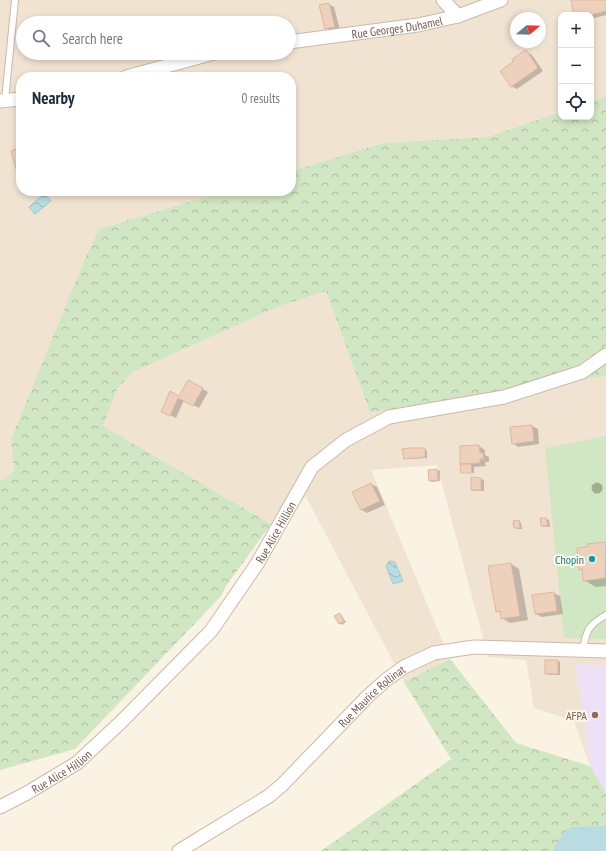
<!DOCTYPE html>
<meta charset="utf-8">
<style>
body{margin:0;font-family:"PT Sans Narrow",sans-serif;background:#f2f2f3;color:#1f2937}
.controls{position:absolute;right:12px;top:12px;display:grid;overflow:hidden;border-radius:8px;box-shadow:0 2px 6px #0003}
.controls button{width:36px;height:36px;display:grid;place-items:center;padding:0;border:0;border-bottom:1px solid #e0e1e3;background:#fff;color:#1f2937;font:20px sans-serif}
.compass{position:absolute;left:510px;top:12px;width:36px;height:36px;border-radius:50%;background:#fff;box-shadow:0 2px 6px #0003;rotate:71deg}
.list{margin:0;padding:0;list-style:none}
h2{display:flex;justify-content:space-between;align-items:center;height:52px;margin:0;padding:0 16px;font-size:17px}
h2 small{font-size:13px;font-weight:400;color:#747a83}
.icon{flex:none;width:22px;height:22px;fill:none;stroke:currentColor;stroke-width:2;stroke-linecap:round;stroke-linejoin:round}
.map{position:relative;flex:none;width:606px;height:851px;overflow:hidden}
.search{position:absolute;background:#fff;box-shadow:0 2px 6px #0003;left:16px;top:16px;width:280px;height:44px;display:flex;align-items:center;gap:10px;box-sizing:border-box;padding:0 14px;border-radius:22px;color:#747a83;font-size:15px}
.panel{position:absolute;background:#fff;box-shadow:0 2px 6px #0003;left:16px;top:72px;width:280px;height:124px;border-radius:16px}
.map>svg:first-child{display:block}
</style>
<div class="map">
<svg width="606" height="851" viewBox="0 0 606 851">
<defs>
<pattern id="forest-crowns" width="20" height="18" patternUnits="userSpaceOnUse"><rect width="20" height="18" fill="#d1e6c3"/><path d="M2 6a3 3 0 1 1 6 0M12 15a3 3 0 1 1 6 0" fill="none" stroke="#aebda0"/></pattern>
<pattern id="water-waves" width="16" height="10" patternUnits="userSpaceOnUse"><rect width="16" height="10" fill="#b9dbe2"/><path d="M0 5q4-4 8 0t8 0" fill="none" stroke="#9bb5b9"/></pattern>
</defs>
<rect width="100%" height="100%" fill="#faf2e3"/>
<!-- residential -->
<path fill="#f1e3d2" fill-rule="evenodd" d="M0 0H606V96L591 101V15H561V112L487 137 383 143 291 171V77H21V191H225L99 229 86 256 11 439 14 471 0 482ZM516 18H540V42H516ZM23 23H289V53H23Z
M326 291 370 413 606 376V665L576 664 590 766 574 721 534 708 526 660 488 657 437 465 371 470 450 659 404 682 306 497 271 524 103 426 117 389 133 372 277 307Z"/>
<!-- education -->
<path fill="#eee0f6" d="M576 664 606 665V793L590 766Z"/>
<!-- green -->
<path fill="#d1e6c3" d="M606 436V639L564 638 545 448Z"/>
<!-- forest -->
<path fill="url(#forest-crowns)" d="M606 96V376L370 413 326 291 277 307 133 372 117 389 103 426 271 524 226 586 222 595 75 749 0 770V482L14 471 11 439 86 256 99 229 225 191H291V171L383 143 487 137 561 112V117H591V101Z
M450 659 516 743 590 766 606 793V851H321L451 759 404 682Z"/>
<!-- water -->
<path fill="url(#water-waves)" stroke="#a0cad3" d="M45 193 51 201 35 214 29 207Z
M389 561 395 562 403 581 393 584 386 566Z"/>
<!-- shadow -->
<path fill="#0003" d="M575 0H606V15L591 19V15H575Z
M328 4 334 7 340 30 332 32 326 28Z
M526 51 532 55 543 71 517 89 511 86Z
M189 381 208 392 199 408 184 400 176 418 168 414 171 393 180 397Z
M532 426 538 429 539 444 518 447 513 443Z
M479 446 485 450V455L489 457V462H485L486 466 474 467V473H465L462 472 461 447Z
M425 449 427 451V458L407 459 405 458Z
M437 470 440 471V481L432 482 430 480Z
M472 479H481L484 480V491H475L472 490Z
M371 484 377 487 385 505 367 513 362 510Z
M542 519H546L549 520 550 527H545L542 526Z
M519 521 521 523 522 529H518L515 528Z
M606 543V586L596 587 584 580 583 571 580 569 589 548 588 545Z
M511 564 519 569 528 620 510 623 502 618 501 613 497 611Z
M554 593 560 596 563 614 542 617 536 614Z
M340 614 342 616 346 622 342 625 339 623Z
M557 661 560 662V675H549L546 674Z"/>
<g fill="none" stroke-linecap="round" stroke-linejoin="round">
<!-- river -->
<path stroke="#b9dbe2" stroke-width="26" d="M567 851 575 840 606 839"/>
</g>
<!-- building -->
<path fill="#eed1bc" stroke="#dfb89e" d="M571 0H606V11L590 15H574Z
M329 3 335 27 325 29 319 5Z
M526 50 538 68 511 87 500 71 513 62 512 59Z
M18 148 21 153V171L17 172 11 151Z
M188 380 203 388 193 406 178 398 170 416 161 412 170 391 179 396Z
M532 425 534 441 512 444 510 427Z
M479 445 480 453H483L484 459H480V463L460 464V446Z
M410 448H425V457L404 459 402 449Z
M460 464H471L472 473H461Z
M437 469 438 480 429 481 428 470Z
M471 477 481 478V490H471Z
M371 483 380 501 361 510 352 492Z
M540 518H546L548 526H541Z
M519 520 520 528H514L513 521Z
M606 542 605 578 583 581 582 569 579 570 577 548 588 547 587 544Z
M511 563 520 616 501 619 500 611 496 612 488 566Z
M554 592 557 611 535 614 532 595Z
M340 613 344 621 339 624 334 616Z
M545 660H558V674H545Z"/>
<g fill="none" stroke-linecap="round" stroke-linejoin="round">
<defs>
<path id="service" d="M5 100 15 0
M583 650C586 631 588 625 606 615"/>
<g id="minor">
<path d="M443 0 458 16"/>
<path id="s1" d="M289 42 418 25 458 16 501 0"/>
<path d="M126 77 214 53"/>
<path d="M0 101 21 99"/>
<path id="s2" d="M0 807 27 793 77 763 120 723 211 631 257 564 312 467 346 440 389 417 504 397 582 372 606 355"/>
<path id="s3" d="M179 851 269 796 282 785 368 696 386 680 404 667 434 653 474 647 606 651"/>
</g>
</defs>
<!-- service casing -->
<use href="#service" stroke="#cab9aa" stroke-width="8"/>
<!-- minor casing -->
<use href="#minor" stroke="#cab9aa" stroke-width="15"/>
<!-- service -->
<use href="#service" stroke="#fff" stroke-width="6"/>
<!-- minor -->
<use href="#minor" stroke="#fff" stroke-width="13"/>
</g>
<!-- trees -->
<circle fill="#9fb08d" cx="597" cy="488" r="5.5"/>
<!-- markers -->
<circle fill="#0f9aa8" stroke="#fef6e9" stroke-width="1.5" cx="592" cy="559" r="4"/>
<circle fill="#8d6e63" stroke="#fef6e9" stroke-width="1.5" cx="595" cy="715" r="4"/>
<g text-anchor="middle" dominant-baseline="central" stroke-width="4" stroke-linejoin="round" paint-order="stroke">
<!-- street labels -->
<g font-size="12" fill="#70594b" stroke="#fef6e9">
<text stroke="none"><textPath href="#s1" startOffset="109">Rue Georges Duhamel</textPath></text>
<text stroke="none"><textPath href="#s2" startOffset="395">Rue Alice Hillion</textPath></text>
<text stroke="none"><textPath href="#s3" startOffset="249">Rue Maurice Rollinat</textPath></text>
<text stroke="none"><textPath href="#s2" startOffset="71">Rue Alice Hillion</textPath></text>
</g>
<!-- culture labels -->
<g font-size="12" fill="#0d838f" stroke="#fef6e9" text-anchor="end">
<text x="584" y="559">Chopin</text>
</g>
<!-- education labels -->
<g font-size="12" fill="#785e54" stroke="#fef6e9" text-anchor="end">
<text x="587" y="715">AFPA</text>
</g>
</g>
</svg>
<div class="controls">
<button>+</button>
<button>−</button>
<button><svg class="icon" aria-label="locate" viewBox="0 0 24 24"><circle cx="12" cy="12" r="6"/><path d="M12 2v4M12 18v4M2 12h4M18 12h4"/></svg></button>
</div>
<svg class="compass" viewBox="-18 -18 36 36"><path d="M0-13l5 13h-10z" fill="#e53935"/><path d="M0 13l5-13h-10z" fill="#747a83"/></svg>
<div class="search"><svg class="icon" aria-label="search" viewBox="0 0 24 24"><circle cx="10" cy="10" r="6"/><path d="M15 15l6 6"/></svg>Search here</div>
<section class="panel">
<h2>Nearby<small>0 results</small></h2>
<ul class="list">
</ul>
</section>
</div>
